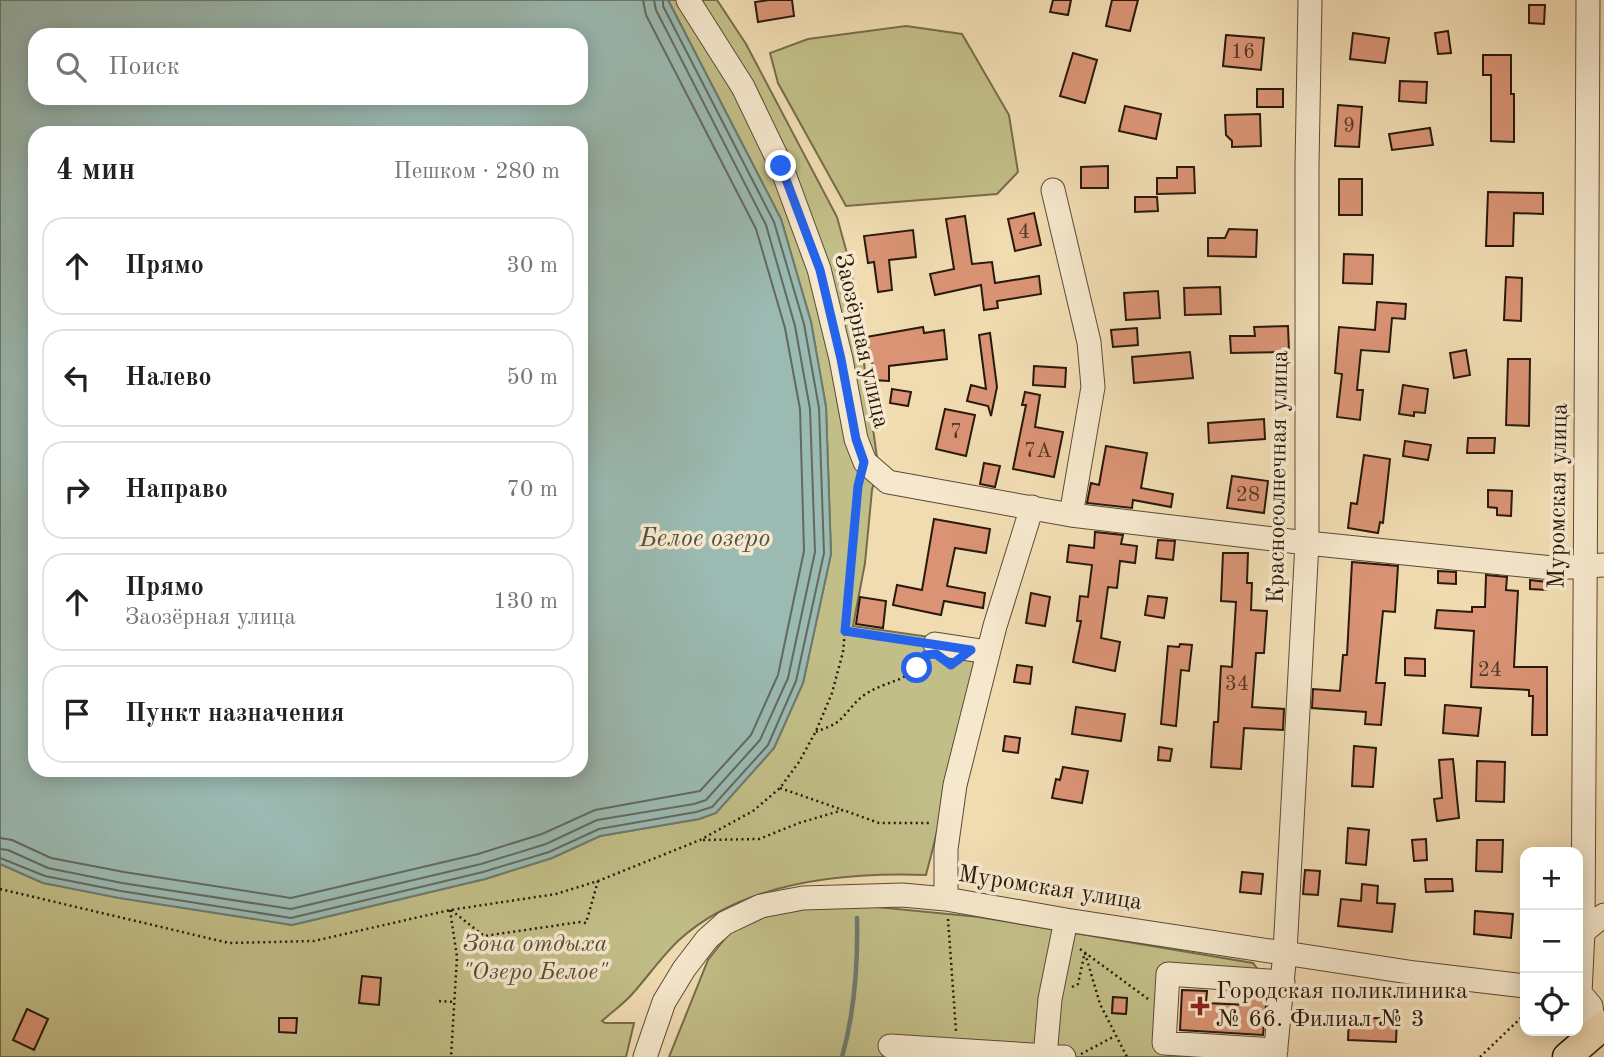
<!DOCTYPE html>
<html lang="ru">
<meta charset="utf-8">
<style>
body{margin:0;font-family:"Old Standard TT",serif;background:#f6f6f6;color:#202124}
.controls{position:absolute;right:21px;bottom:21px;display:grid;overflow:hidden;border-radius:14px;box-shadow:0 4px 18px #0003}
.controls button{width:63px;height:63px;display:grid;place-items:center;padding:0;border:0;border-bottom:2px solid #e0e0e0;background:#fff;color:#202124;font:35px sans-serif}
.stop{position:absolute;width:21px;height:21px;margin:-16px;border:5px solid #2563eb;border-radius:50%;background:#fff}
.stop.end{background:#2563eb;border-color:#fff;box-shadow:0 2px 7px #0008}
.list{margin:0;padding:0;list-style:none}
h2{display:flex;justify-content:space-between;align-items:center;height:91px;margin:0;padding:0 28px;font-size:30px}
h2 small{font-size:23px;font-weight:400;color:#757577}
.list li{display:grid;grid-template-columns:46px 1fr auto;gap:21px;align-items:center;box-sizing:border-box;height:98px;margin:0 14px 14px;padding:0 14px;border:2px solid #e0e0e0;border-radius:21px}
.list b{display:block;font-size:26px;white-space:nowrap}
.list p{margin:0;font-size:23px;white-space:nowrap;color:#757577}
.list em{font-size:23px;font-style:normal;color:#757577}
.icon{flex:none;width:38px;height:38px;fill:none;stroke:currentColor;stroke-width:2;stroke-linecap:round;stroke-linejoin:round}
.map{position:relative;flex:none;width:1604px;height:1057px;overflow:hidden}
.search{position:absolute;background:#fff;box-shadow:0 4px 18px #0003;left:28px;top:28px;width:560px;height:77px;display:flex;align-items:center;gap:18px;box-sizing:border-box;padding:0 24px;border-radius:21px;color:#757577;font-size:26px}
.panel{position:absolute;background:#fff;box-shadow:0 4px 18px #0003;left:28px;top:126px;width:560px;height:651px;border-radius:21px}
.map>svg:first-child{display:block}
</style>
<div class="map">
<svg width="1604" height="1057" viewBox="0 0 1604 1057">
<rect width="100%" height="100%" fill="#f1dcb2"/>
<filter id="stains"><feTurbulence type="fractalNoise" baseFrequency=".00286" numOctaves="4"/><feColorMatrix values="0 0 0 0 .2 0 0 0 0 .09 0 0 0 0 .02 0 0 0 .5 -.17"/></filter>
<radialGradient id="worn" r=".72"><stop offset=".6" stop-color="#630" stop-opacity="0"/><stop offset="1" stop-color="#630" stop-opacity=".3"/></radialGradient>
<!-- green -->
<path fill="#c2be87" stroke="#766c4a" stroke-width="2" fill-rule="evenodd" d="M668 0H717L746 44 837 217 851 268 878 465 872 490 865 563 853 626 985 645 926 875C843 872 743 882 679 940 663 955 649 975 634 992 625 1003 613 1011 602 1021L605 1023H634L626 1057H0V864L43 883 292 925 485 879 552 858 600 836 699 819 716 813 774 748 803 683 831 554 826 407 811 322 781 219Z
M906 26 962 34 1009 115 1018 172 997 194 846 206 778 83 770 53 808 39Z
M835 903 979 917 1253 963 1259 971 1163 968 1157 1030 1240 1057H1033L884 1043 883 1057H669L708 960 738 922ZM1113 998H1127L1126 1014 1112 1013Z"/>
<!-- water -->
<path fill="#9bbab2" stroke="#6d7a70" stroke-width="2" fill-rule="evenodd" d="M0 0H668L781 219 811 322 826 407 831 554 803 683 774 748 716 813 699 819 600 836 552 858 485 879 292 925 119 898 43 883 0 864ZM35 35H581V98H35ZM35 133H581V770H35Z"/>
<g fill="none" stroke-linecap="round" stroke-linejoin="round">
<!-- shore -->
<path stroke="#626a60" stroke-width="2" d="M0 838 12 840 51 858 124 872 291 898 478 854 542 834 595 810 700 791 751 735 778 675 804 551 800 409 785 328 756 229 646 15 643 0
M0 849 8 850 48 868 122 883 291 909 481 864 546 844 597 820 694 804 706 800 760 740 788 678 815 552 810 409 795 326 766 225 656 10 654 0
M0 858 45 876 121 891 291 918 483 872 549 852 599 829 696 812 712 807 768 745 796 681 824 553 819 408 804 324 774 222 663 6V0"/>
<!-- stream -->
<path stroke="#6d7a70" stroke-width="4.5" d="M842 1057C855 1011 858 965 857 918"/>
</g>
<!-- building -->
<path fill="#da9475" stroke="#29190d" stroke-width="2" d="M769 0H792L794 16 758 22 755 2Z
M1053 0H1071L1068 15 1050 12Z
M1112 0H1138L1130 31 1106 26Z
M1529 5H1545L1544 24 1529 23Z
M1448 31 1451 53 1438 54 1435 33Z
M1353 33 1389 38 1385 63 1350 59Z
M1226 35 1264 38 1261 70 1223 66Z
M1073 53 1097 60 1085 103 1060 96Z
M1483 55H1511V94H1514V142L1491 141V75H1483Z
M1400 81 1427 82 1426 103 1399 101Z
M1257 89H1283V107H1257Z
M1338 105 1362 107 1359 147 1335 146Z
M1125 106 1161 114 1156 139 1119 131Z
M1260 114 1261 146 1232 147V141L1226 135 1225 115Z
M1430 128 1433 145 1392 150 1389 134Z
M1108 166V188H1081V167Z
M1177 167H1194L1195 193 1157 194V178H1177Z
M1339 179H1362V215H1339Z
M1488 192 1543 193V214L1514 213 1513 246H1486Z
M1135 197H1157L1158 211 1135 212Z
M1034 213 1041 245 1015 251 1008 219Z
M965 216 972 264 992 262 995 283 1039 276 1041 294 997 301 998 308 984 310 981 285 935 295 930 274 954 269 946 219Z
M1229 229 1257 230 1256 257 1208 256V238H1225Z
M913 230 916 257 889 260 892 290 878 292 874 262 868 263 864 236Z
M1344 254 1373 255 1372 284 1343 283Z
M1506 277 1522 278 1521 321 1504 320Z
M1220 287 1221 314 1185 315 1184 288Z
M1158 291 1160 318 1126 320 1124 293Z
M1377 302 1406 304 1405 319 1392 318 1389 352 1361 350 1357 390H1363L1360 420 1337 417 1342 374 1335 373 1339 327 1375 330Z
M1288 326 1289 352 1231 353 1230 336H1255L1254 327Z
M923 327 924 333 944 330 947 359 889 366V381L872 380V356H869L866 337Z
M1137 328 1138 345 1113 347 1111 330Z
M990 333 997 387 991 416 988 406 967 401 971 385 986 389 979 335Z
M1466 350 1470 375 1454 378 1450 353Z
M1190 352 1193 378 1134 383 1132 357Z
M1508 359H1530L1529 426 1506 425Z
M1034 366 1066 368 1065 387 1033 385Z
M1403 385 1428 389 1425 413 1414 412V416L1399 414Z
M892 389 911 392 908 406 890 403Z
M1025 392 1040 395 1035 427 1063 432 1054 477 1013 469 1026 405H1022Z
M945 409 975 415 966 456 936 449Z
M1264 419 1265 439 1209 443 1208 423Z
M1468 438H1495L1494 453H1467Z
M1405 441 1431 445 1428 460 1403 456Z
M1106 446 1147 453 1141 488 1173 494 1171 507 1133 500 1132 508 1087 503 1091 483 1099 485Z
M1364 455 1390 459 1383 523 1380 522 1378 533 1348 528 1351 503 1357 504Z
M984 463 1000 466 995 487 980 484Z
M1232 476 1268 481 1264 513 1227 508Z
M1488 490 1512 491 1511 516 1497 515V508L1488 507Z
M934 519 990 529 986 553 955 548 947 586 985 593 983 608 944 601 941 615 893 605 897 585 922 590Z
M1095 532 1123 535 1121 544 1137 546 1135 563 1120 561 1117 588 1108 587 1101 638 1120 642 1115 671 1073 662 1081 621H1077L1080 596 1088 597 1092 565 1067 562 1069 545 1094 548Z
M1158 540 1175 541 1173 560 1156 558Z
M1223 553H1248L1247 583H1252L1251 610 1267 611 1264 653H1256L1252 707 1284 709 1283 730 1244 728 1241 769 1211 767 1214 722H1218L1221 666 1232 667 1236 602 1221 601Z
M1352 562 1398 566 1395 612 1383 611 1376 683H1385L1381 725 1365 724 1366 712 1312 708 1313 689 1340 691 1343 655H1347Z
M1438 571 1456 572V584L1438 583Z
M1486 575 1507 577 1506 590 1518 591 1514 667H1547V735H1532L1533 696H1529V690L1471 687 1474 631 1435 628 1437 610 1472 612V607H1485Z
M1530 580 1547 582V590L1530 589Z
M1031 593 1050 597 1045 626 1026 623Z
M1148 596 1167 598 1164 618 1145 615Z
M860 597 886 601 883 628 856 624Z
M1180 644 1192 645 1189 671 1181 670 1176 726 1161 724 1168 646 1179 647Z
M1405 658 1425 659V676L1405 675Z
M1017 665 1032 667 1030 684 1014 682Z
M1445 705 1481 708 1478 736 1443 733Z
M1076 707 1125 714 1121 741 1072 734Z
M1005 736 1020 738 1018 753 1003 751Z
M1354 746 1376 748 1373 787 1352 786Z
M1159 747 1172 749 1170 761 1158 760Z
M1453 759 1459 818 1437 821 1434 799 1442 798 1439 760Z
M1477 761 1505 762 1504 802 1476 801Z
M1063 767 1088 771 1082 803 1052 798 1056 779 1060 780Z
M1348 828 1369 830 1366 865 1346 863Z
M1426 839 1427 860 1414 861 1412 840Z
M1477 840H1503L1502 872 1476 871Z
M1305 870 1320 871 1318 895 1303 894Z
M1242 872 1263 874 1261 894 1240 892Z
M1425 879H1452L1453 891 1426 892Z
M1362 884 1378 886 1377 903 1395 904 1392 932 1338 926 1341 899 1361 901Z
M1475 911 1513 914 1511 938 1474 934Z
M362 976 381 978 379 1005 359 1003Z
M1182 990 1207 991 1206 1003 1228 1004 1249 1005 1250 994 1267 995 1263 1035 1180 1030Z
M1113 997 1127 998 1126 1014 1112 1013Z
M27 1009 48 1019 34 1050 13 1040Z
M1349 1017 1397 1019 1396 1042 1348 1040Z
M279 1018H297L296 1033 279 1032Z"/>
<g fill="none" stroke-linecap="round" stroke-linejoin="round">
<defs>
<path id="minor" d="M688 0 743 87 781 166 819 269 841 359 856 439 865 462 888 482 1071 515 1307 543 1552 568 1604 565
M1588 0C1588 311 1584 621 1583 932L1580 993 1591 1006 1595 1033
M1053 190 1089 342 1093 387 1071 515
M935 644 988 652
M946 899V849L955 785 995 626 1032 507
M1583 932 1604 915
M890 1046 1064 1057
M1276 1050 1164 1043 1168 974 1283 982
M645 1057 664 1002 684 969 707 939 725 923 761 906 803 898 902 895 946 899 1066 920 1415 973 1525 986
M1045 1057 1050 999 1066 920
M1275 1057 1285 952 1307 543V165L1310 0"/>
<path id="major" d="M1567 1057 1604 1025"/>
</defs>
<!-- minor casing -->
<use href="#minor" stroke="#5b4a36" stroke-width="25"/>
<!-- major casing -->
<use href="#major" stroke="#29190d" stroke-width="31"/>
<!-- path -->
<path stroke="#29190d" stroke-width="2.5" stroke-dasharray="2 3.5" stroke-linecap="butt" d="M845 631 918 642
M816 732C822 729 830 727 836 723 846 716 853 703 863 696 884 680 907 684 923 659
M780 788 843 810
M703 840 759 839 799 823 843 810 879 823H930
M0 889 229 943 314 941 450 910 556 894 598 881 700 840 753 811 780 788 799 762 816 731 832 693 843 652 859 483
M450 910 457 957 451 1057
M451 910 484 936 580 922 586 923 598 881
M948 919 956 1031
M1080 949 1148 999
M1085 953 1100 1004 1127 1057
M1072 987 1078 984 1084 956
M439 1001 454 1002
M1081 1054 1115 1036
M1480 1057 1525 1014"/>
<!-- minor -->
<use href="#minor" stroke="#f6e8cd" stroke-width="23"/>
<!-- major -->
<use href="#major" stroke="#f1dcb2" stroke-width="28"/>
</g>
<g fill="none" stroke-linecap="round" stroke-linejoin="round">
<!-- route -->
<path stroke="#2563eb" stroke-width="9" d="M781 166 820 270 841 359 856 439 864 462 858 486 845 631 971 650 951 665 936 654 925 655 917 668"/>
</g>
<!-- markers -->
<path fill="#8f2418" stroke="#f6e8cd" stroke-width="2.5" d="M1196.5 995.5h7v7h7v7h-7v7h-7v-7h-7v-7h7z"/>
<g text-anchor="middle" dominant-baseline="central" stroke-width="7" stroke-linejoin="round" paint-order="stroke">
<!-- number labels -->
<g font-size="21" fill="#553827">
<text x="1243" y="52">16</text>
<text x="1349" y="126">9</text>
<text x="1024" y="232">4</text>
<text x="956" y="432">7</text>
<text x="1038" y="451">7А</text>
<text x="1248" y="495">28</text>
<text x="1490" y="670">24</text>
<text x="1237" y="684">34</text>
</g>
<!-- street labels -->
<g font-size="24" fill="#29190d" stroke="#f6e8cd">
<text transform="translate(861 341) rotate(77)">Заозёрная улица</text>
<text transform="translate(1279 477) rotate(-89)">Красносолнечная улица</text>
<text transform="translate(1559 496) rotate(-89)">Муромская улица</text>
<text transform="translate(1050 889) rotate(9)">Муромская улица</text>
</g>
<!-- park labels -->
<g font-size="24" font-style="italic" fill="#574b32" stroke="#f6e8cd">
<text x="535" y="945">Зона отдыха<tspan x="535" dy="28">"Озеро Белое"</tspan></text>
</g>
<!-- poi labels -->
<g font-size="24" fill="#29190d" stroke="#f6e8cd" text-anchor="start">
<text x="1216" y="992">Городская поликлиника<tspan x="1216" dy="28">№ 66. Филиал № 3</tspan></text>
</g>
<!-- water labels -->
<g font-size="26" font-style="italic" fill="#515147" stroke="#f6e8cd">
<text x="705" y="539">Белое озеро</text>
</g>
</g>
<rect width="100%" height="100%" filter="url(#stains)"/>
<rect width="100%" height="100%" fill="url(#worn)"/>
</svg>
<div class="controls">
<button>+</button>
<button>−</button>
<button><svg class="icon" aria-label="locate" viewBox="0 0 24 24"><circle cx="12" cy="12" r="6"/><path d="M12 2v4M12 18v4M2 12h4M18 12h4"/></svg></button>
</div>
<div class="stop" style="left:917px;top:668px"></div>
<div class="stop end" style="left:781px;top:166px"></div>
<div class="search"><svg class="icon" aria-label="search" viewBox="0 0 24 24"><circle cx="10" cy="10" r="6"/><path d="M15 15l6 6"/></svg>Поиск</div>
<section class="panel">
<h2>4 мин<small>Пешком · 280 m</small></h2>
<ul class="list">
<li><svg class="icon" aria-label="ahead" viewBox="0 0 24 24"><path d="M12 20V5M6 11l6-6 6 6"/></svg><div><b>Прямо</b></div><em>30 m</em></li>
<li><svg class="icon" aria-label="left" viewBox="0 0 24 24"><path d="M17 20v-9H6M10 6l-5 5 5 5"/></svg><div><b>Налево</b></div><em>50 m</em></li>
<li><svg class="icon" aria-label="right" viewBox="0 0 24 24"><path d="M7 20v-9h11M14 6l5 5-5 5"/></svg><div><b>Направо</b></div><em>70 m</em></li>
<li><svg class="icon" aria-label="ahead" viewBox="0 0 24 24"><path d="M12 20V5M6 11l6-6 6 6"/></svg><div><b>Прямо</b><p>Заозёрная улица</p></div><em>130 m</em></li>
<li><svg class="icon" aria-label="arrive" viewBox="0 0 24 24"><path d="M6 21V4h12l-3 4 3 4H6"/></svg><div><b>Пункт назначения</b></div></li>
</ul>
</section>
</div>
